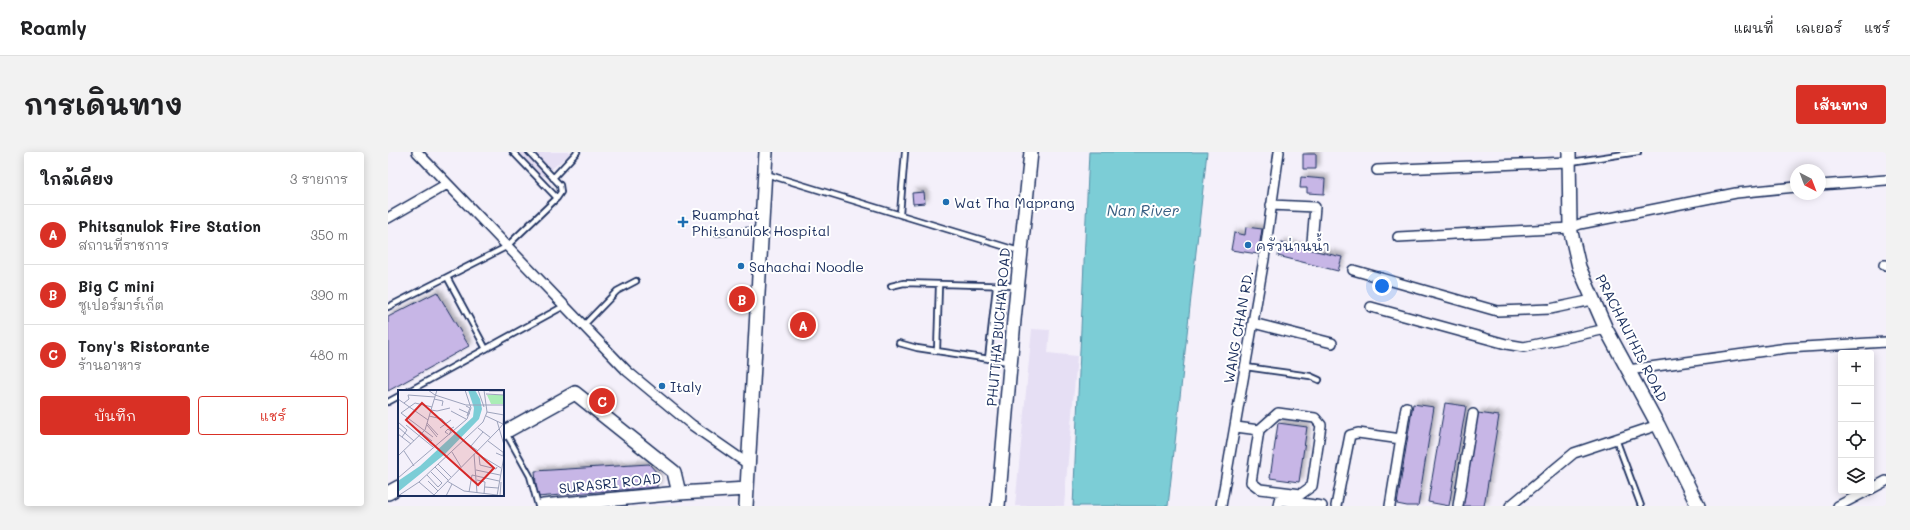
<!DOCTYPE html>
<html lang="th">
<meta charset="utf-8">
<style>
body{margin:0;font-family:Mali,"Playpen Sans Thai",sans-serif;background:#f2f2f2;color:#202124}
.controls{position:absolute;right:12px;bottom:12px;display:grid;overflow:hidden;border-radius:4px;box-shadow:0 2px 10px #0003}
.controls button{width:36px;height:36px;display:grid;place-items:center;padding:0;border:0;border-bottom:1px solid #e0e0e0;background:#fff;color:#202124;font:20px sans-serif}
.compass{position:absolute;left:1402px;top:12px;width:36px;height:36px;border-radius:50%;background:#fff;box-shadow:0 2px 10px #0003;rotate:138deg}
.you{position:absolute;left:994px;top:134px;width:14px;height:14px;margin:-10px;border:3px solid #fff;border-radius:50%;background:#1a73e8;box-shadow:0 0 0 6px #1a73e833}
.badge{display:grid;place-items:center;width:26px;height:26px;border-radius:50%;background:#d93025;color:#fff;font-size:13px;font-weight:700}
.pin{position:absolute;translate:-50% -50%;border:2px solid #fff;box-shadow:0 1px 4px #0006}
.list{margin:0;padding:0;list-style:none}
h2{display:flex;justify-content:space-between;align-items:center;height:52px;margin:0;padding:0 16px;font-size:17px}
h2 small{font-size:13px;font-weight:400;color:#757577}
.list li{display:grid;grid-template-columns:26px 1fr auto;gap:12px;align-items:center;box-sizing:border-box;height:60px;padding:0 16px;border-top:1px solid #e0e0e0}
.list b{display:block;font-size:15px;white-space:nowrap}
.list p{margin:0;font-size:13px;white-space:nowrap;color:#757577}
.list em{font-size:13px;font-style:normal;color:#757577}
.actions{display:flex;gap:8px;padding:12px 16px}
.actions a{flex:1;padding:9px 0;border:1px solid #d93025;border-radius:4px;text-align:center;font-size:14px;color:#d93025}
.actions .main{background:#d93025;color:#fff}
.icon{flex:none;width:22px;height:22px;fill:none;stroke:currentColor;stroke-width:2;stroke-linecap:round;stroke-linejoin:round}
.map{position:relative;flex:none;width:1498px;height:354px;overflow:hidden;border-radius:4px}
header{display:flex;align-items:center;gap:24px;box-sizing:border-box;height:56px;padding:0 20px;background:#fff;border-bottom:1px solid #e0e0e0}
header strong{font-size:19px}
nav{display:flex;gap:22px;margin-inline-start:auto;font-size:14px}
.intro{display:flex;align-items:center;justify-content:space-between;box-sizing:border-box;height:96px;padding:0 24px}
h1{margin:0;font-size:28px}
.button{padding:10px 18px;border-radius:4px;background:#d93025;color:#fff;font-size:14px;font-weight:700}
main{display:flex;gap:24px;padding:0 24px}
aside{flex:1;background:#fff;border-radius:4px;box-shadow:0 2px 10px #0003}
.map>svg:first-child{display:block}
</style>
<header>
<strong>Roamly</strong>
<nav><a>แผนที่</a><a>เลเยอร์</a><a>แชร์</a></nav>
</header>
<div class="intro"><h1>การเดินทาง</h1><a class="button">เส้นทาง</a></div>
<main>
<aside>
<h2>ใกล้เคียง<small>3 รายการ</small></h2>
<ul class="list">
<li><span class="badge">A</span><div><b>Phitsanulok Fire Station</b><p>สถานที่ราชการ</p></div><em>350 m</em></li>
<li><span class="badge">B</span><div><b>Big C mini</b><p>ซูเปอร์มาร์เก็ต</p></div><em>390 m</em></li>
<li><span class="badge">C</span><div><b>Tony's Ristorante</b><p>ร้านอาหาร</p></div><em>480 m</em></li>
</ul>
<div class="actions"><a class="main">บันทึก</a><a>แชร์</a></div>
</aside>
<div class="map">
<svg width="1498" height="354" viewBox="0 0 1498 354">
<defs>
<filter id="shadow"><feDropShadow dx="3.5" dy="-3.5" stdDeviation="2" flood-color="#0004"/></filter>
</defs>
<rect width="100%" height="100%" fill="#f4f0fa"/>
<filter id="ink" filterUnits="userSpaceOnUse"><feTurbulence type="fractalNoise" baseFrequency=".025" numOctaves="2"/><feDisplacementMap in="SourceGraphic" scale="8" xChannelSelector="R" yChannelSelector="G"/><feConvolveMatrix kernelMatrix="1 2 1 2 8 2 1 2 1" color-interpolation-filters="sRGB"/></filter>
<g filter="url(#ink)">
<!-- built -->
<path fill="#e6dff4" d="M126 0H184L152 27Z
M644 177 662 178 660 201 689 204 676 354H627Z"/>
<!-- water -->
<path fill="#7ccdd6" stroke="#558ea6" d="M701 0H819L780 354H685Z"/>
<!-- building -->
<path fill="#c7b6e6" stroke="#1b2f5e" filter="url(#shadow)" d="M915 2H928V17H915Z
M913 25 937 27 936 42 919 41V36H912Z
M536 40 537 51 525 52 524 41Z
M858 75 874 77 870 102 843 98 846 81 857 83Z
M893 91 954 105 950 119 890 104Z
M49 140 81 194 0 239V165Z
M1057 251 1078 254 1061 354 1040 350Z
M1025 252 1046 255 1030 354H1019L1009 352Z
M1090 261 1111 264 1096 354H1075Z
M890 271 919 275 911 330 882 326Z
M261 312 270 322 269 335 149 345 147 319Z"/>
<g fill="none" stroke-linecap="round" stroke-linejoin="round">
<defs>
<path id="lane" d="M125 0 169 46
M1183 10 1250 0
M378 22 631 99
M165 26 189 0
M512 62 517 0
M327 81 371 78
M59 125 98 197
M503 134 516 131 628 134
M0 155 118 95 169 46 173 40 172 33 141 0
M195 174 229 139 248 129
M511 191 529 196 621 210
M549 199 551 133
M600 207 608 135
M858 215 922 224 931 228
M21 239 176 154
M0 250 11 244
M118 281 142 324 150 354
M1228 287 1253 354"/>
<path id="street" d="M29 0 239 219 304 273 360 312
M989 18 1180 10
M1432 33 1498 28
M883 53 927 55 924 90
M0 66 59 32
M1010 85 1182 76 1192 72 1348 41 1408 35
M1496 113H1498
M965 118 1109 159 1162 157 1204 148
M983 155 1118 192 1136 195 1218 177
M865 171 944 191
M1240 218 1399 196 1498 190
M848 275 871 278 863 330 872 337 913 342 924 334 933 273 927 266 890 261 871 278
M1483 337 1498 329
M833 354 876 107 891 0
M890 354 891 348 934 354
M948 354 962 283 970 281 1013 287
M1002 354 1018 255
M1070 354 1085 262
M1122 354 1186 301 1270 273
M1450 354 1479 339"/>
<path id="secondary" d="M1181 0 1182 76 1191 115 1218 177 1270 273 1310 354
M115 281 187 241 286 320 291 341
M0 341 11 335
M155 354 291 341 359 337
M358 354 378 0
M610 354 626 168 643 0"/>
</defs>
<!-- lane casing -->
<use href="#lane" stroke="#1b2f5e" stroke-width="8"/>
<!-- street casing -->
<use href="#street" stroke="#1b2f5e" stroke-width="12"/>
<!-- secondary casing -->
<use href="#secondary" stroke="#1b2f5e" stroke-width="16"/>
<!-- lane -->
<use href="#lane" stroke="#fff" stroke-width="4.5"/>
<!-- street -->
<use href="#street" stroke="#fff" stroke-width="9"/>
<!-- secondary -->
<use href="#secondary" stroke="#fff" stroke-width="13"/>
</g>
</g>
<!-- markers -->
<g fill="#1f6fb2" stroke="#fff" stroke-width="1.5">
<circle cx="558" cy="50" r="4"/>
<path d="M293 64h4v4h4v4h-4v4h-4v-4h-4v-4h4z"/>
<circle cx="860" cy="93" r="4"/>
<circle cx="353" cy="114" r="4"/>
<circle cx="274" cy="234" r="4"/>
</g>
<g text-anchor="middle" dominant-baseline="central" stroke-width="4" stroke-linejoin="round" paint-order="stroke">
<!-- poi labels -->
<g font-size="14" fill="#1b2f5e" stroke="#fff" text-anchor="start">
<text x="566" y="50">Wat Tha Maprang</text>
<text x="304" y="62">Ruamphat<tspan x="304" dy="16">Phitsanulok Hospital</tspan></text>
<text x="868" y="93">ครัวน่านน้ำ</text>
<text x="361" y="114">Sahachai Noodle</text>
<text x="282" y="234">Italy</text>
</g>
<!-- street labels -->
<g font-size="14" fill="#1b2f5e" stroke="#fff">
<text transform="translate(610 175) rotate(-85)">PHUTTHA BUCHA ROAD</text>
<text transform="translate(850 175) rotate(-80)">WANG CHAN RD.</text>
<text transform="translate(1244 186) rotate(63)">PRACHAUTHIS ROAD</text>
<text transform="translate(222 331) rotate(-6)">SURASRI ROAD</text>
</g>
<!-- water labels -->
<g font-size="15" font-style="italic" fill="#385e82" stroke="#fff">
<text x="755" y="58">Nan River</text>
</g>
</g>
<!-- overview -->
<g transform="translate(10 238)">
<rect width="106" height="106" fill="#f4f0fa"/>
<path d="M89 5H105V14H93Z" fill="#aaedb6"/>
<path d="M70 0H77L82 9 84 19 81 29 47 64 0 102V91L22 76 75 27 76 18Z" fill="#7ccdd6"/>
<path fill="none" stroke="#9da3bc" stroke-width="1" d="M30 0 37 5 68 15H106V7M80 0 86 17M91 1H106M88 4 106 5M0 9 30 30M36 9 45 11 44 16M6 13 11 9 10 5 37 7M68 16 72 18 70 23 72 24M34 17 17 13 3 23 35 47M61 19 70 23 69 26M33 20 39 21 52 18M53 21 68 29M89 22 106 25M31 26 44 29 52 39 56 37M88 26 105 34M0 32 9 40 4 47M29 33 40 45M8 35 35 57M29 35 39 47M0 37 16 51M42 38 53 30M80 38 93 48M20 40 34 51M0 44 13 54M50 44 47 42 50 39 53 41 51 45M66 51 80 61M90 51 106 63M73 56 85 42M6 61 16 76M54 62 63 77M78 63 103 78M98 63 105 66 106 55 99 31M76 64 79 103M0 66 27 40 39 0M81 66 82 75 98 79 99 77M40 74 53 87M37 77 50 90M78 80 102 85M29 85 40 97 44 93 33 82M0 88 69 29 73 18 67 0M79 90 87 92 86 104M30 91 40 101M49 91 66 101 99 105M21 92 36 105M87 97 100 98M71 102 74 85 101 91M0 106 21 92 85 32 89 22 86 0M35 106 101 39 105 34 106 15M48 106 54 94M99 106 106 66M102 106 103 92"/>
<path fill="#d62828" fill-opacity="0.15" stroke="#d62828" stroke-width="2" d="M24 13 96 78 80 95 8 30Z"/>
<rect width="106" height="106" fill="none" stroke="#1b2f5e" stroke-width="2"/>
</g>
</svg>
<div class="controls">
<button>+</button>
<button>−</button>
<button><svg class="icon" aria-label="locate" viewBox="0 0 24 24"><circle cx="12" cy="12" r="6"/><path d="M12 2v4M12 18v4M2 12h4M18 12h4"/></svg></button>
<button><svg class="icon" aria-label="layers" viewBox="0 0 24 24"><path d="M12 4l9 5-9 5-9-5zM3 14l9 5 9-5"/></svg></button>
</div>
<svg class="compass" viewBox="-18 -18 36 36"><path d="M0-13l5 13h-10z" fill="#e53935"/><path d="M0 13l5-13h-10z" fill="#757577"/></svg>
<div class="you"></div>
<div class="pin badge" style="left:415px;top:173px">A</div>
<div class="pin badge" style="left:354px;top:147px">B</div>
<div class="pin badge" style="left:214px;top:249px">C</div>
</div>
</main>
